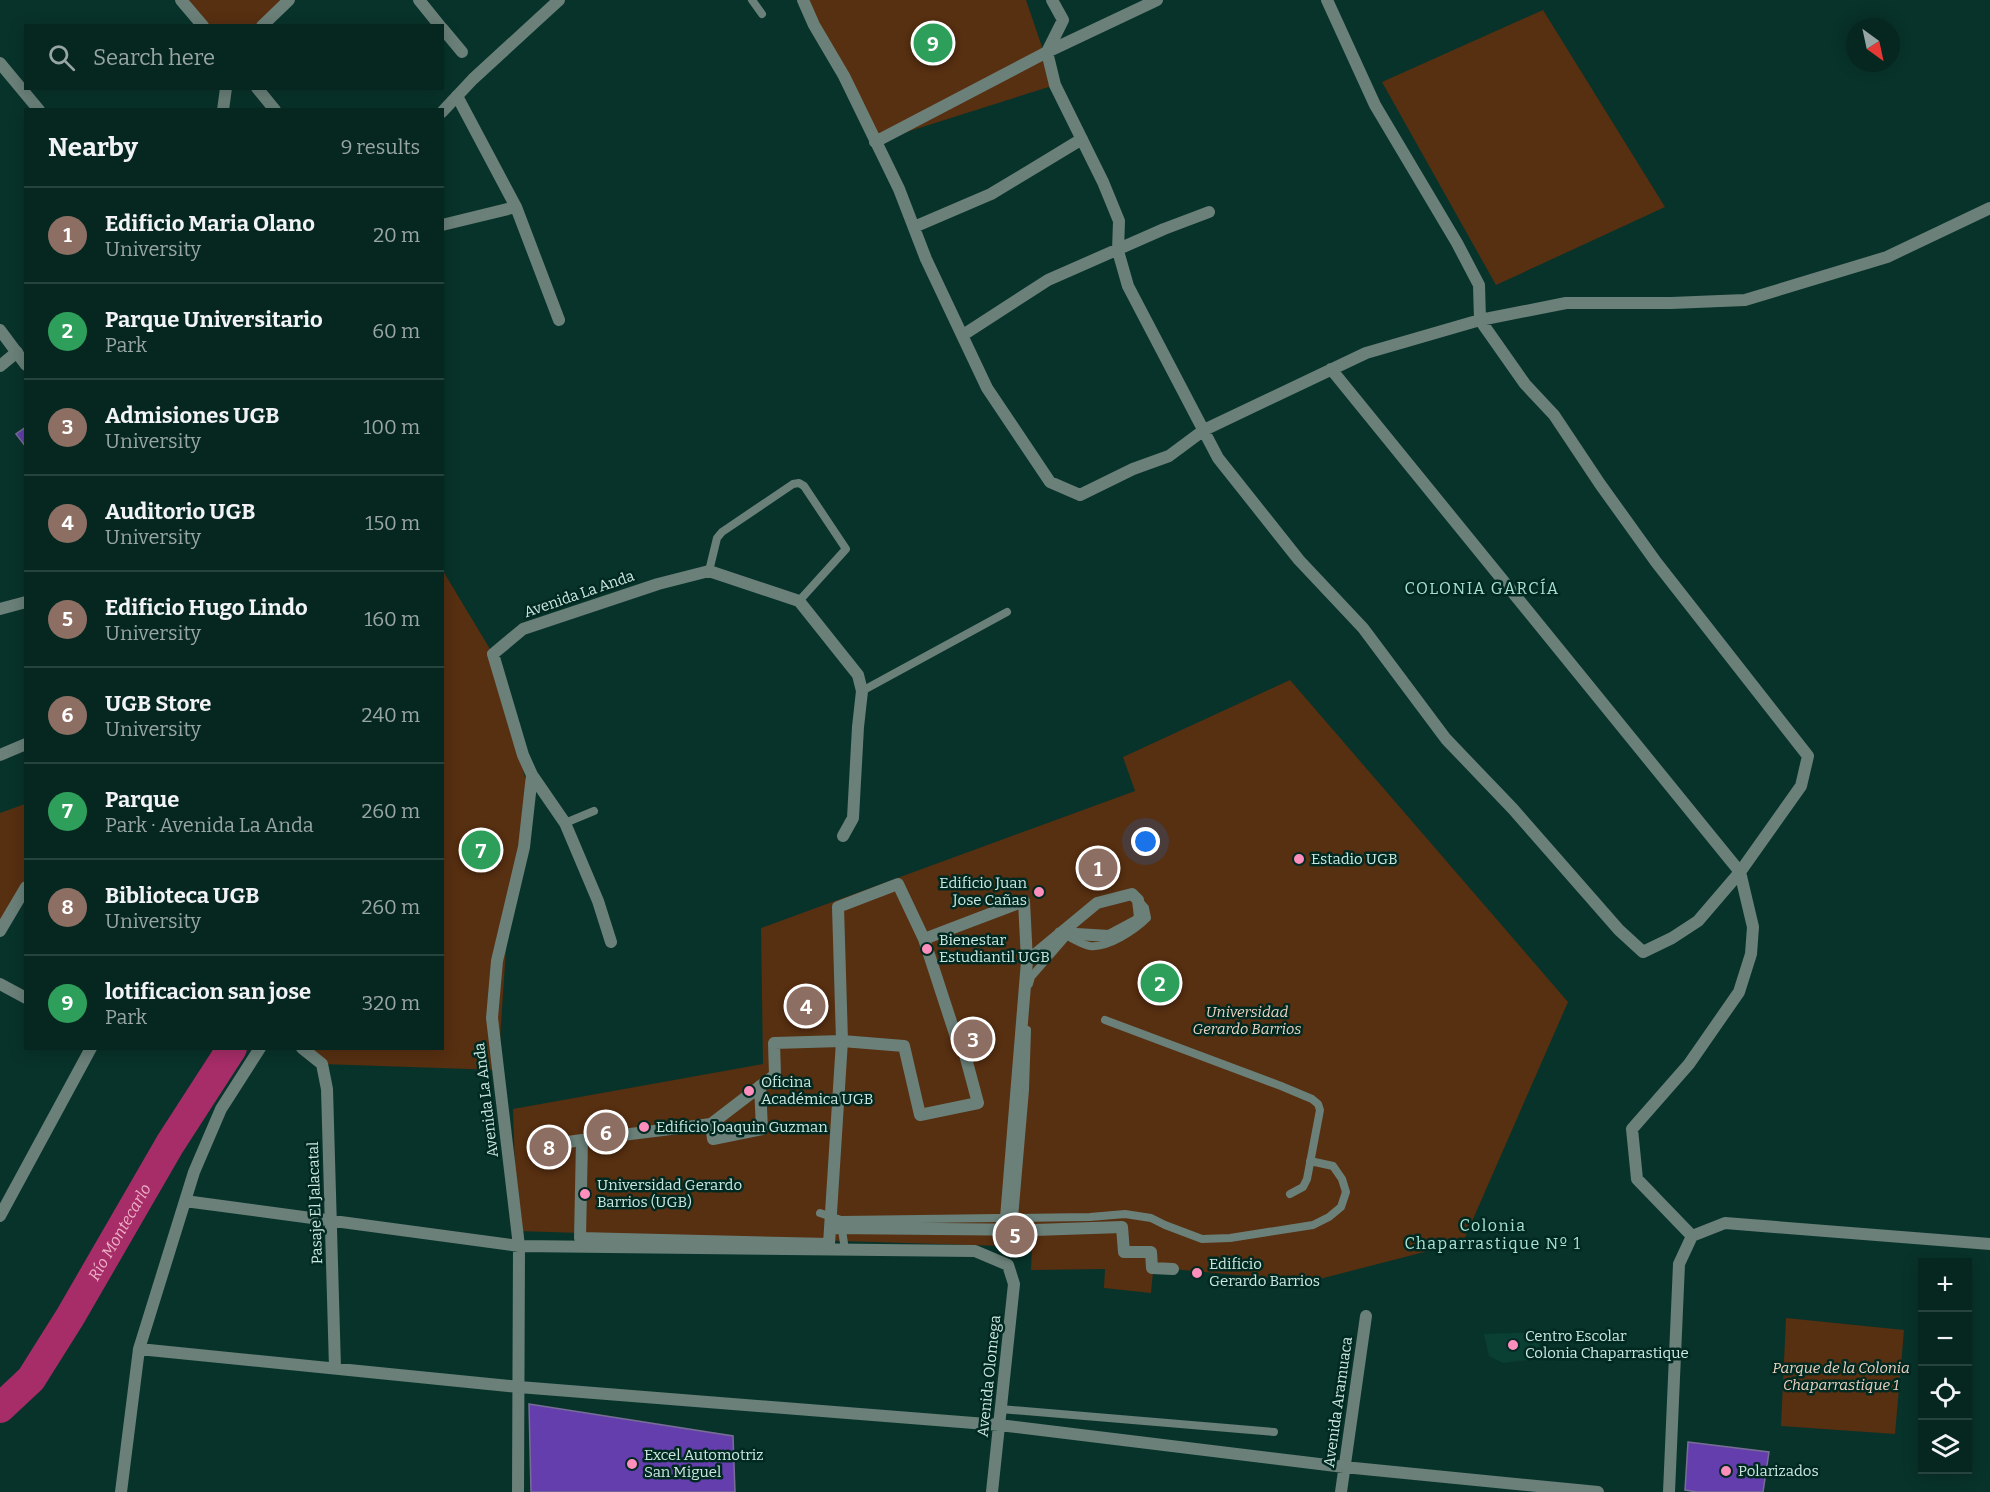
<!DOCTYPE html>
<meta charset="utf-8">
<style>
body{margin:0;font-family:Bitter,serif;background:#0f2e29;color:#f1f3f6}
.controls{position:absolute;right:18px;bottom:18px;display:grid;overflow:hidden;border-radius:0px;box-shadow:0 3px 15px #0003}
.controls button{width:54px;height:54px;display:grid;place-items:center;padding:0;border:0;border-bottom:2px solid #27433e;background:#062620;color:#f1f3f6;font:30px sans-serif}
.compass{position:absolute;left:1846px;top:18px;width:54px;height:54px;border-radius:50%;background:#062620;box-shadow:0 3px 15px #0003;rotate:147deg}
.you{position:absolute;left:1146px;top:842px;width:21px;height:21px;margin:-15px;border:4px solid #fff;border-radius:50%;background:#1a73e8;box-shadow:0 0 0 9px #1a73e833}
.badge{display:grid;place-items:center;width:39px;height:39px;border-radius:50%;background:#0b8043;color:#fff;font-size:20px;font-weight:700}
.pin{position:absolute;translate:-50% -50%;border:3px solid #fff;box-shadow:0 2px 6px #0006}
.list{margin:0;padding:0;list-style:none}
h2{display:flex;justify-content:space-between;align-items:center;height:78px;margin:0;padding:0 24px;font-size:26px}
h2 small{font-size:20px;font-weight:400;color:#98a5a5}
.list li{display:grid;grid-template-columns:39px 1fr auto;gap:18px;align-items:center;box-sizing:border-box;height:96px;padding:0 24px;border-top:2px solid #27433e}
.list b{display:block;font-size:22px;white-space:nowrap}
.list p{margin:0;font-size:20px;white-space:nowrap;color:#98a5a5}
.list em{font-size:20px;font-style:normal;color:#98a5a5}
.icon{flex:none;width:33px;height:33px;fill:none;stroke:currentColor;stroke-width:2;stroke-linecap:round;stroke-linejoin:round}
.map{position:relative;flex:none;width:1990px;height:1492px;overflow:hidden}
.search{position:absolute;background:#062620;box-shadow:0 3px 15px #0003;left:24px;top:24px;width:420px;height:66px;display:flex;align-items:center;gap:15px;box-sizing:border-box;padding:0 21px;border-radius:0px;color:#98a5a5;font-size:22px}
.panel{position:absolute;background:#062620;box-shadow:0 3px 15px #0003;left:24px;top:108px;width:420px;height:942px;border-radius:0px}
.map>svg:first-child{display:block}
</style>
<div class="map">
<svg width="1990" height="1492" viewBox="0 0 1990 1492">
<rect width="100%" height="100%" fill="#08332a"/>
<!-- built -->
<path fill="#0a3f34" d="M1542 1332 1536 1359 1503 1363 1489 1356 1484 1334Z"/>
<!-- green -->
<path fill="#572f11" d="M181 0H288L262 26 203 25Z
M805 0H1026L1055 85 875 142Z
M1543 10 1665 207 1496 285 1382 82Z
M443 571 493 654 530 797 509 904 498 1070 322 1064 306 1049 442 1048Z
M1290 680 1568 1002 1463 1242 1308 1282 1173 1269 1153 1272 1151 1293 1104 1288 1105 1269 1031 1270 1032 1247 517 1231 513 1109 763 1064 761 928 1135 791 1123 757Z
M25 804V879L0 927V813Z
M1786 1318 1904 1330 1895 1434 1781 1426Z"/>
<g fill="none" stroke-linecap="round" stroke-linejoin="round">
<!-- river -->
<path stroke="#a72d68" stroke-width="30" id="s1" d="M0 1408 31 1379 70 1317 170 1144 232 1048"/>
</g>
<!-- building -->
<path fill="#643eac" stroke="#776e95" stroke-width="1.5" d="M26 427V447L16 434Z
M529 1404 733 1436 735 1492H531Z
M1688 1442 1769 1452 1763 1492H1697L1685 1490Z"/>
<g fill="none" stroke-linecap="round" stroke-linejoin="round">
<!-- service -->
<path stroke="#6a8079" stroke-width="8" d="M752 0 762 14
M709 571 717 538 722 532 793 484 799 483 804 486 846 549 799 601
M862 691 1007 612
M565 823 594 811
M1067 936C1074 939 1083 945 1090 946 1108 948 1135 930 1147 918L1145 908 1138 900
M1029 984 1031 977 1071 931
M1105 1020 1281 1086 1312 1099 1318 1104 1320 1110 1307 1179 1303 1187 1290 1194
M820 1213 841 1220 1090 1217 1125 1214 1151 1218 1165 1225 1202 1239 1230 1238 1313 1225 1329 1217 1341 1207 1346 1192 1342 1179 1333 1166 1310 1161
M1014 1218 1025 1090 1027 1030
M841 1223 845 1250
M1000 1409 1274 1432"/>
<!-- pedestrian -->
<path stroke="#6a8079" stroke-width="12" d="M924 939 956 1037 960 1036 978 1103 920 1115 904 1046 842 1041 774 1043 775 1075 711 1124 582 1140 580 1238 829 1244 842 1041 838 907 898 884 924 939 1024 901 1027 961 1097 903 1132 894 1138 900 1140 917 1137 921 1109 936 1060 933
M711 1124 713 1139 762 1129 760 1086
M547 1145 582 1140
M831 1228 1034 1230 1122 1227 1124 1252H1151L1152 1268 1173 1269
M1005 1230 1027 961"/>
<!-- minor -->
<path stroke="#6a8079" stroke-width="12" d="M181 0 203 26
M419 0 440 26
M803 0 814 25 844 76 899 189 926 259 987 388 1050 482 1080 495 1133 469 1169 456 1204 430 1366 353 1480 320 1566 303H1671L1745 300 1887 257 1990 208
M1052 0 1063 20 1047 52 1055 85 1103 182 1119 221 1118 251 1128 286 1218 458 1299 560 1363 628 1446 739 1513 809 1619 930 1643 952 1672 938 1698 921 1740 872 1801 786 1808 756 1656 562 1600 484 1554 415 1525 384 1480 320 1479 285 1457 243 1375 105 1327 0
M262 26 289 0
M442 28 462 52
M0 63 39 110
M257 88 275 110
M457 96 516 207 559 320
M223 110 226 88
M875 142 1047 52 1157 0
M442 225 516 207
M914 227 991 194 1082 139
M963 335 1048 280 1164 229 1209 212
M0 366 17 352
M1331 369 1740 872 1753 927 1751 954 1739 992 1689 1064 1632 1129 1637 1179 1692 1236 1725 1223 1990 1244
M0 755 26 744
M532 775 565 823 598 901 611 942
M0 931 26 887
M0 984 26 998
M302 1048 322 1064 327 1089 335 1368
M185 1201 519 1246 975 1251 1008 1265 1014 1284 992 1492
M139 1349 519 1387 999 1425 1344 1467 1598 1492
M121 1492 139 1349 185 1201 194 1172 221 1109 260 1048
M518 1492 519 1246 492 1018 497 961 524 847 532 775 523 755 493 654 523 629 658 584 709 571 799 601 858 675 862 691 858 727 853 818 843 836
M1341 1492 1366 1316
M1669 1492 1679 1264 1692 1236"/>
<!-- tertiary -->
<path stroke="#6a8079" stroke-width="12" d="M442 112 473 79 559 0
M0 330 26 365
M0 609 26 602
M0 1216 91 1048"/>
</g>
<!-- markers -->
<g fill="#fe8ebc" stroke="#002921" stroke-width="2">
<circle cx="1299" cy="859" r="6"/>
<circle cx="1039" cy="892" r="6"/>
<circle cx="927" cy="949" r="6"/>
<circle cx="749" cy="1091" r="6"/>
<circle cx="644" cy="1127" r="6"/>
<circle cx="585" cy="1194" r="6"/>
<circle cx="1197" cy="1273" r="6"/>
<circle cx="1513" cy="1345" r="6"/>
<circle cx="632" cy="1464" r="6"/>
<circle cx="1726" cy="1471" r="6"/>
</g>
<g text-anchor="middle" dominant-baseline="central" stroke-width="5" stroke-linejoin="round" paint-order="stroke">
<!-- street labels -->
<g font-size="15" fill="#cde8e0" stroke="#002921">
<text transform="translate(579 594) rotate(-19)">Avenida La Anda</text>
<text transform="translate(486 1100) rotate(-97)">Avenida La Anda</text>
<text transform="translate(315 1203) rotate(-92)">Pasaje El Jalacatal</text>
<text transform="translate(989 1376) rotate(-84)">Avenida Olomega</text>
<text transform="translate(1338 1402) rotate(-82)">Avenida Aramuaca</text>
</g>
<!-- poi labels -->
<g font-size="15" fill="#cde8e0" stroke="#002921" text-anchor="start">
<text x="1311" y="859">Estadio UGB</text>
<text x="1027" y="883" text-anchor="end">Edificio Juan<tspan x="1027" dy="17">Jose Cañas</tspan></text>
<text x="939" y="940">Bienestar<tspan x="939" dy="17">Estudiantil UGB</tspan></text>
<text x="761" y="1082">Oficina<tspan x="761" dy="17">Académica UGB</tspan></text>
<text x="656" y="1127">Edificio Joaquin Guzman</text>
<text x="597" y="1185">Universidad Gerardo<tspan x="597" dy="17">Barrios (UGB)</tspan></text>
<text x="1209" y="1264">Edificio<tspan x="1209" dy="17">Gerardo Barrios</tspan></text>
<text x="1525" y="1336">Centro Escolar<tspan x="1525" dy="17">Colonia Chaparrastique</tspan></text>
<text x="644" y="1455">Excel Automotriz<tspan x="644" dy="17">San Miguel</tspan></text>
<text x="1738" y="1471">Polarizados</text>
</g>
<!-- park labels -->
<g font-size="15" font-style="italic" fill="#edd1bf" stroke="#002921">
<text x="1247" y="1012">Universidad<tspan x="1247" dy="17">Gerardo Barrios</tspan></text>
<text x="1841" y="1368">Parque de la Colonia<tspan x="1841" dy="17">Chaparrastique 1</tspan></text>
</g>
<!-- neighbourhood labels -->
<g font-size="16" letter-spacing="1.5" fill="#aae2d2" stroke="#002921">
<text x="1482" y="588">COLONIA GARCÍA</text>
<text x="1493" y="1225">Colonia<tspan x="1493" dy="18">Chaparrastique Nº 1</tspan></text>
</g>
<!-- water labels -->
<g font-size="16" font-style="italic" fill="#efb0c7" stroke="#002921">
<text stroke="none"><textPath href="#s1" startOffset="214">Río Montecarlo</textPath></text>
</g>
</g>
</svg>
<div class="controls">
<button>+</button>
<button>−</button>
<button><svg class="icon" aria-label="locate" viewBox="0 0 24 24"><circle cx="12" cy="12" r="6"/><path d="M12 2v4M12 18v4M2 12h4M18 12h4"/></svg></button>
<button><svg class="icon" aria-label="layers" viewBox="0 0 24 24"><path d="M12 4l9 5-9 5-9-5zM3 14l9 5 9-5"/></svg></button>
</div>
<svg class="compass" viewBox="-18 -18 36 36"><path d="M0-13l5 13h-10z" fill="#e53935"/><path d="M0 13l5-13h-10z" fill="#98a5a5"/></svg>
<div class="you"></div>
<div class="pin badge" style="left:1098px;top:868px;background:#8d6e63">1</div>
<div class="pin badge" style="left:1160px;top:983px;background:#2e9e5b">2</div>
<div class="pin badge" style="left:973px;top:1039px;background:#8d6e63">3</div>
<div class="pin badge" style="left:806px;top:1006px;background:#8d6e63">4</div>
<div class="pin badge" style="left:1015px;top:1235px;background:#8d6e63">5</div>
<div class="pin badge" style="left:606px;top:1132px;background:#8d6e63">6</div>
<div class="pin badge" style="left:481px;top:850px;background:#2e9e5b">7</div>
<div class="pin badge" style="left:549px;top:1147px;background:#8d6e63">8</div>
<div class="pin badge" style="left:933px;top:43px;background:#2e9e5b">9</div>
<div class="search"><svg class="icon" aria-label="search" viewBox="0 0 24 24"><circle cx="10" cy="10" r="6"/><path d="M15 15l6 6"/></svg>Search here</div>
<section class="panel">
<h2>Nearby<small>9 results</small></h2>
<ul class="list">
<li><span class="badge" style="background:#8d6e63">1</span><div><b>Edificio Maria Olano</b><p>University</p></div><em>20 m</em></li>
<li><span class="badge" style="background:#2e9e5b">2</span><div><b>Parque Universitario</b><p>Park</p></div><em>60 m</em></li>
<li><span class="badge" style="background:#8d6e63">3</span><div><b>Admisiones UGB</b><p>University</p></div><em>100 m</em></li>
<li><span class="badge" style="background:#8d6e63">4</span><div><b>Auditorio UGB</b><p>University</p></div><em>150 m</em></li>
<li><span class="badge" style="background:#8d6e63">5</span><div><b>Edificio Hugo Lindo</b><p>University</p></div><em>160 m</em></li>
<li><span class="badge" style="background:#8d6e63">6</span><div><b>UGB Store</b><p>University</p></div><em>240 m</em></li>
<li><span class="badge" style="background:#2e9e5b">7</span><div><b>Parque</b><p>Park · Avenida La Anda</p></div><em>260 m</em></li>
<li><span class="badge" style="background:#8d6e63">8</span><div><b>Biblioteca UGB</b><p>University</p></div><em>260 m</em></li>
<li><span class="badge" style="background:#2e9e5b">9</span><div><b>lotificacion san jose</b><p>Park</p></div><em>320 m</em></li>
</ul>
</section>
</div>
